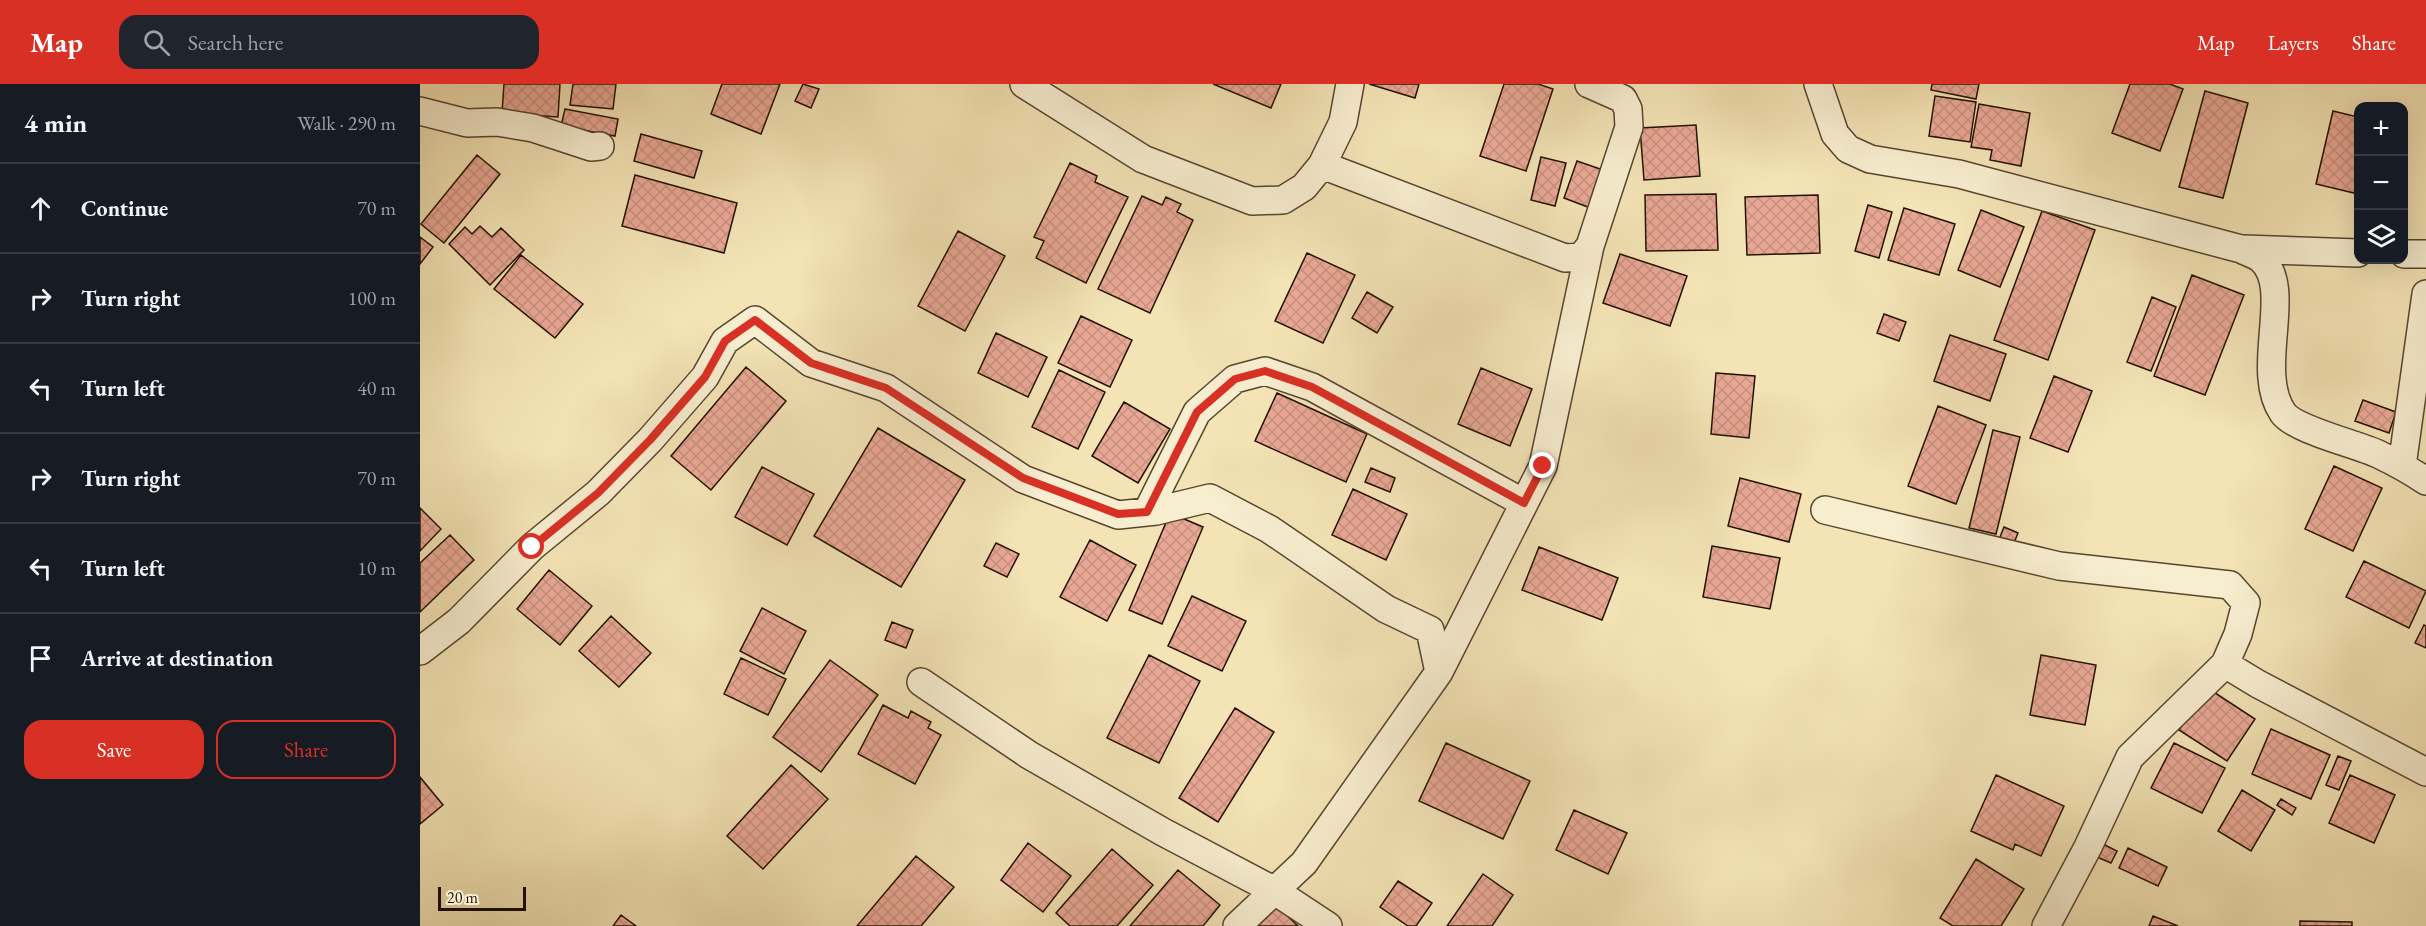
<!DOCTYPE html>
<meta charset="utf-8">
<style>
body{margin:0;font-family:"EB Garamond",serif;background:#20242c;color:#f1f3f6}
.controls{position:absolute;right:18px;top:18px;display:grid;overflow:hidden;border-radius:12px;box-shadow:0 6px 24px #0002}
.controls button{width:54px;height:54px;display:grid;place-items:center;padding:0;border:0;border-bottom:2px solid #363941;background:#171b24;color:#f1f3f6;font:30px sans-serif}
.scale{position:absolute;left:18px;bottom:15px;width:88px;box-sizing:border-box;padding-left:6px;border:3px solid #231202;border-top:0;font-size:16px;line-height:21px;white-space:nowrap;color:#231202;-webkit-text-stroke:4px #f7edcf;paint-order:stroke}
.stop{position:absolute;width:18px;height:18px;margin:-14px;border:4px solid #d93025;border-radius:50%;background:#fff}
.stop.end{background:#d93025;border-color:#fff;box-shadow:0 2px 6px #0008}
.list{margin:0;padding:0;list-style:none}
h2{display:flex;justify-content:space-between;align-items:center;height:78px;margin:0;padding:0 24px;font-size:26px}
h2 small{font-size:20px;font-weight:400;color:#9ea1a6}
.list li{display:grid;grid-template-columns:39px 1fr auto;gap:18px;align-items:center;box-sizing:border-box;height:90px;padding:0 24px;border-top:2px solid #363941}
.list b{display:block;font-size:22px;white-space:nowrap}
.list em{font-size:20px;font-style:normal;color:#9ea1a6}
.actions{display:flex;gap:12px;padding:18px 24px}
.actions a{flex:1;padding:14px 0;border:2px solid #d93025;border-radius:18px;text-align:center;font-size:21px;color:#d93025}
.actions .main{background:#d93025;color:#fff}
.icon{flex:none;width:33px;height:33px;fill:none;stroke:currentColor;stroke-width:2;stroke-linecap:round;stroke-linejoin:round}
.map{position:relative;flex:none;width:2006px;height:842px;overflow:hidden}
header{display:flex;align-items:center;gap:36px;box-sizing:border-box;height:84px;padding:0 30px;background:#d93025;color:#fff}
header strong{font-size:28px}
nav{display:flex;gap:33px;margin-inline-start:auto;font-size:21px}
.search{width:420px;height:54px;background:#20242c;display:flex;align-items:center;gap:15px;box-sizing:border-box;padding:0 21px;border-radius:18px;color:#9ea1a6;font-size:22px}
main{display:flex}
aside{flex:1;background:#171b24}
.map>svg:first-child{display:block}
</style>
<header>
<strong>Map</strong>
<div class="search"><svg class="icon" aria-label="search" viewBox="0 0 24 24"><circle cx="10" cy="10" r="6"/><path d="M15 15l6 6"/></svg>Search here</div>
<nav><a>Map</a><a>Layers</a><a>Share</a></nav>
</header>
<main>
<aside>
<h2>4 min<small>Walk · 290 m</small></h2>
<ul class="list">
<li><svg class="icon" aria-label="ahead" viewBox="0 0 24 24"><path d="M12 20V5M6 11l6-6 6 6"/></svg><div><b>Continue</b></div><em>70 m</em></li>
<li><svg class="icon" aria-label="right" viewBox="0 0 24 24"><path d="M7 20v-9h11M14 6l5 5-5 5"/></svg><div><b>Turn right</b></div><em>100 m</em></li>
<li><svg class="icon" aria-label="left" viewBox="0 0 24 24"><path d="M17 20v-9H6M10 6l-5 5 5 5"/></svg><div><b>Turn left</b></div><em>40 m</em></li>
<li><svg class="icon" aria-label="right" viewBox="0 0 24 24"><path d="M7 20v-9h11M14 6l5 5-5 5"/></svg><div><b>Turn right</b></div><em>70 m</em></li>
<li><svg class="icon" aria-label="left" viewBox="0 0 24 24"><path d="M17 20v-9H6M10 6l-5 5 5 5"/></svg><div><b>Turn left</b></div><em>10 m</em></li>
<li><svg class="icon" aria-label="arrive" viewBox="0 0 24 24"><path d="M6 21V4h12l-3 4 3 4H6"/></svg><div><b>Arrive at destination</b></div></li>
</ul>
<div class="actions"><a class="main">Save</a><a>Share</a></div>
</aside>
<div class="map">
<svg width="2006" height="842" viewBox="0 0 2006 842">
<defs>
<pattern id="building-cross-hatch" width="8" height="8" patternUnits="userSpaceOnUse" patternTransform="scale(1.5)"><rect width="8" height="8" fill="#e9a895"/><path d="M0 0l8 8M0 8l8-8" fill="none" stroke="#c8907f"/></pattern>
</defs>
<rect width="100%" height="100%" fill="#f3e3b5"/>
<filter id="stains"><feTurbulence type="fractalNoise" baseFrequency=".00333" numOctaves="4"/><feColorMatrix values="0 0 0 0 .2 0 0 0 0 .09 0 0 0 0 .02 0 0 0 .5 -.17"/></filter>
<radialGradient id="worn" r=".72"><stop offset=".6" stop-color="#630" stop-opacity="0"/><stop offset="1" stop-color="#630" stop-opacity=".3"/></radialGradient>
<!-- building -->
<path fill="url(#building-cross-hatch)" stroke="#231202" stroke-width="1.5" d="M84 0H140L138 33 82 29Z
M153 0H196L193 25 150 21Z
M302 0H360L341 50 291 30Z
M383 0 399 5 391 24 375 17Z
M793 0H861L851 24Z
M949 0H999L995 14Z
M1084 0H1118L1133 5 1106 87 1060 72Z
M1512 0H1559L1556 15 1511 6Z
M1710 0H1750L1763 5 1740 67 1692 49Z
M1785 7 1828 19 1803 114 1759 103Z
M1515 12 1556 18 1550 58 1509 52Z
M1559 20 1610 29 1601 82 1570 76 1572 66 1551 63Z
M145 25 198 35 195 52 141 42Z
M1913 27 1938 33V110L1896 100Z
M1276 41 1280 92 1224 96 1220 44Z
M221 50 282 67 274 94 214 77Z
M57 71 80 90 24 159 1 140Z
M1121 73 1146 79 1135 122 1111 116Z
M1157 77 1186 87 1173 125 1144 114Z
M650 79 677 92 675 98 708 113 666 199 616 174 624 157 614 153Z
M215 91 317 119 304 169 202 142Z
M1296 110 1298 166 1226 167 1225 111Z
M1398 111 1400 169 1327 171 1325 113Z
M722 112 742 121 746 113 761 120 757 128 773 136 730 229 678 205Z
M1448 121 1472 128 1459 174 1435 167Z
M1484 124 1535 140 1519 191 1468 176Z
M1561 126 1604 143 1580 203 1538 186Z
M1622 127 1675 146 1628 276 1574 256Z
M60 142 72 153 81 144 104 166 70 201 29 160 45 143 52 150Z
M538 147 585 172 545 247 498 222Z
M0 153 13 163 0 180Z
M887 169 935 191 903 259 855 237Z
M1200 170 1267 192 1250 242 1183 219Z
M101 171 163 220 135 254 74 205Z
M1772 191 1824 211 1785 311 1734 292Z
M947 208 973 223 957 249 932 234Z
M1732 213 1756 223 1731 287 1707 278Z
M1464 230 1486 238 1479 257 1457 249Z
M661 232 712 256 690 303 638 279Z
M576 249 627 273 608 313 558 289Z
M1530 251 1586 270 1570 317 1514 297Z
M326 283 366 317 291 406 251 372Z
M1061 284 1112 305 1090 362 1038 340Z
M639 286 685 308 658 365 612 343Z
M1296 289 1335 292 1329 354 1291 350Z
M1634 292 1672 307 1648 368 1610 354Z
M857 309 947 350 926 398 835 357Z
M1943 316 1976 328 1969 349 1935 337Z
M704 318 750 345 718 399 672 372Z
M1518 322 1566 341 1536 420 1488 402Z
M458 344 545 396 481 503 394 452Z
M1573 346 1600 353 1576 450 1549 444Z
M1914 382 1962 404 1933 467 1885 445Z
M342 383 394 410 367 461 315 433Z
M951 384 975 394 970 408 945 398Z
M1320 394 1381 410 1369 458 1308 442Z
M933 405 987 430 966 476 912 451Z
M0 424 21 445 0 467Z
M750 429 783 443 742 540 709 526Z
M1584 443 1598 449 1590 469 1576 463Z
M30 451 54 476 0 528V479Z
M670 456 716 481 687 537 640 513Z
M576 459 599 470 587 493 564 482Z
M1292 462 1360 474 1350 525 1283 513Z
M1119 463 1198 494 1182 536 1102 506Z
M1944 477 2006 507 1989 544 1926 513Z
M129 486 172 522 140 561 97 525Z
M772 512 826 537 802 587 748 562Z
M342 524 386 547 364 590 320 567Z
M191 532 231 569 199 603 159 567Z
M472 538 493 546 486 564 465 556Z
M2004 541 2006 542V564L1995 559Z
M729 571 780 597 739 679 687 654Z
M1621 571 1676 581 1665 641 1610 631Z
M321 574 366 595 348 631 304 610Z
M410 576 458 611 401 688 353 653Z
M1786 603 1835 635 1807 677 1759 646Z
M463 621 488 634 491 627 511 638 508 644 521 651 495 700 438 670Z
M815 624 854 648 798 738 759 714Z
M1851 645 1910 671 1891 715 1832 690Z
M1026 659 1110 697 1083 755 999 717Z
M1754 659 1805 684 1782 729 1731 704Z
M1918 672 1931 677 1919 706 1906 701Z
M371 681 408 715 343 785 307 752Z
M1576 691 1644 722 1621 772 1595 760 1593 766 1551 747Z
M1930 691 1975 711 1954 759 1909 739Z
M0 693 23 721 0 740Z
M1822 706 1855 726 1831 767 1798 747Z
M1861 715 1876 724 1872 731 1857 721Z
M1154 726 1207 749 1188 790 1136 766Z
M608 759 651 792 623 828 581 796Z
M1683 760 1697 767 1691 779 1677 773Z
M1708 764 1747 783 1738 802 1699 784Z
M692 765 733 801 697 842H650L636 829Z
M496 772 534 803 501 842H437Z
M1556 775 1604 805 1581 842H1533L1520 834Z
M758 786 800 821 783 842H710Z
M1063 790 1093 811 1072 842H1027Z
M978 797 1012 819 996 842H988L960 823Z
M852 817 878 842H828Z
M201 831 216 842H193Z
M1733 832 1758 842H1729Z
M1880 837 1932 838V842H1880Z"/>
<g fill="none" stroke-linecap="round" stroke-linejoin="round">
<defs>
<path id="street" d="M604 0 723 75 832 117 863 116 884 103 902 81 923 38 930 0
M1398 0 1415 50 1428 65 1450 75 1539 90 1821 165C1827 168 1836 171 1841 175 1875 204 1833 286 1863 329 1875 346 1937 360 1958 370 1975 378 1991 387 2006 397
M0 27 47 39 77 38 113 44 171 63 180 62
M902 81 1145 174 1161 173 1170 162 1209 43 1208 25 1203 15 1169 0
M1823 165 1938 169
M1984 170H2006
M1982 382 2006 210
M1405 426 1639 482 1810 501 1826 519 1818 550 1805 580 1838 600 2006 688
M727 428 777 328 815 295 845 287 892 303 1104 419
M0 567 39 537 112 463 178 409 230 356 285 293 305 257 335 236 391 279 466 304 603 395 698 431 736 427 790 414 849 445 966 525 1010 546 1019 588
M501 598 609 671 743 748 855 807 908 842
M817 842 884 779 1019 588 1123 382 1170 162
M1626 842 1668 763 1710 673 1805 580"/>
</defs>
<!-- street casing -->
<use href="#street" stroke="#57462f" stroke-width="30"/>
<!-- street -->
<use href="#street" stroke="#f7edcf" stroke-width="27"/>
</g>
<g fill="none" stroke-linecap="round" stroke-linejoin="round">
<!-- route -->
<path stroke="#d93025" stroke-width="8" d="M112 463 178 409 230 356 285 293 305 257 335 236 391 279 466 304 603 394 698 430 727 428 777 328 815 295 845 287 892 303 1104 419 1123 382"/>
</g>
<rect width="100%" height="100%" filter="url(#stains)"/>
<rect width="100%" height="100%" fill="url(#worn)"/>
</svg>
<div class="controls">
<button>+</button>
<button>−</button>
<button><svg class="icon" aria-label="layers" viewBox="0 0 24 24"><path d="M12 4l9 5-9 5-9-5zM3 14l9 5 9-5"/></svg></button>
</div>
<div class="scale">20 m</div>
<div class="stop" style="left:112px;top:463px"></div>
<div class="stop end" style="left:1123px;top:382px"></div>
</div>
</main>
